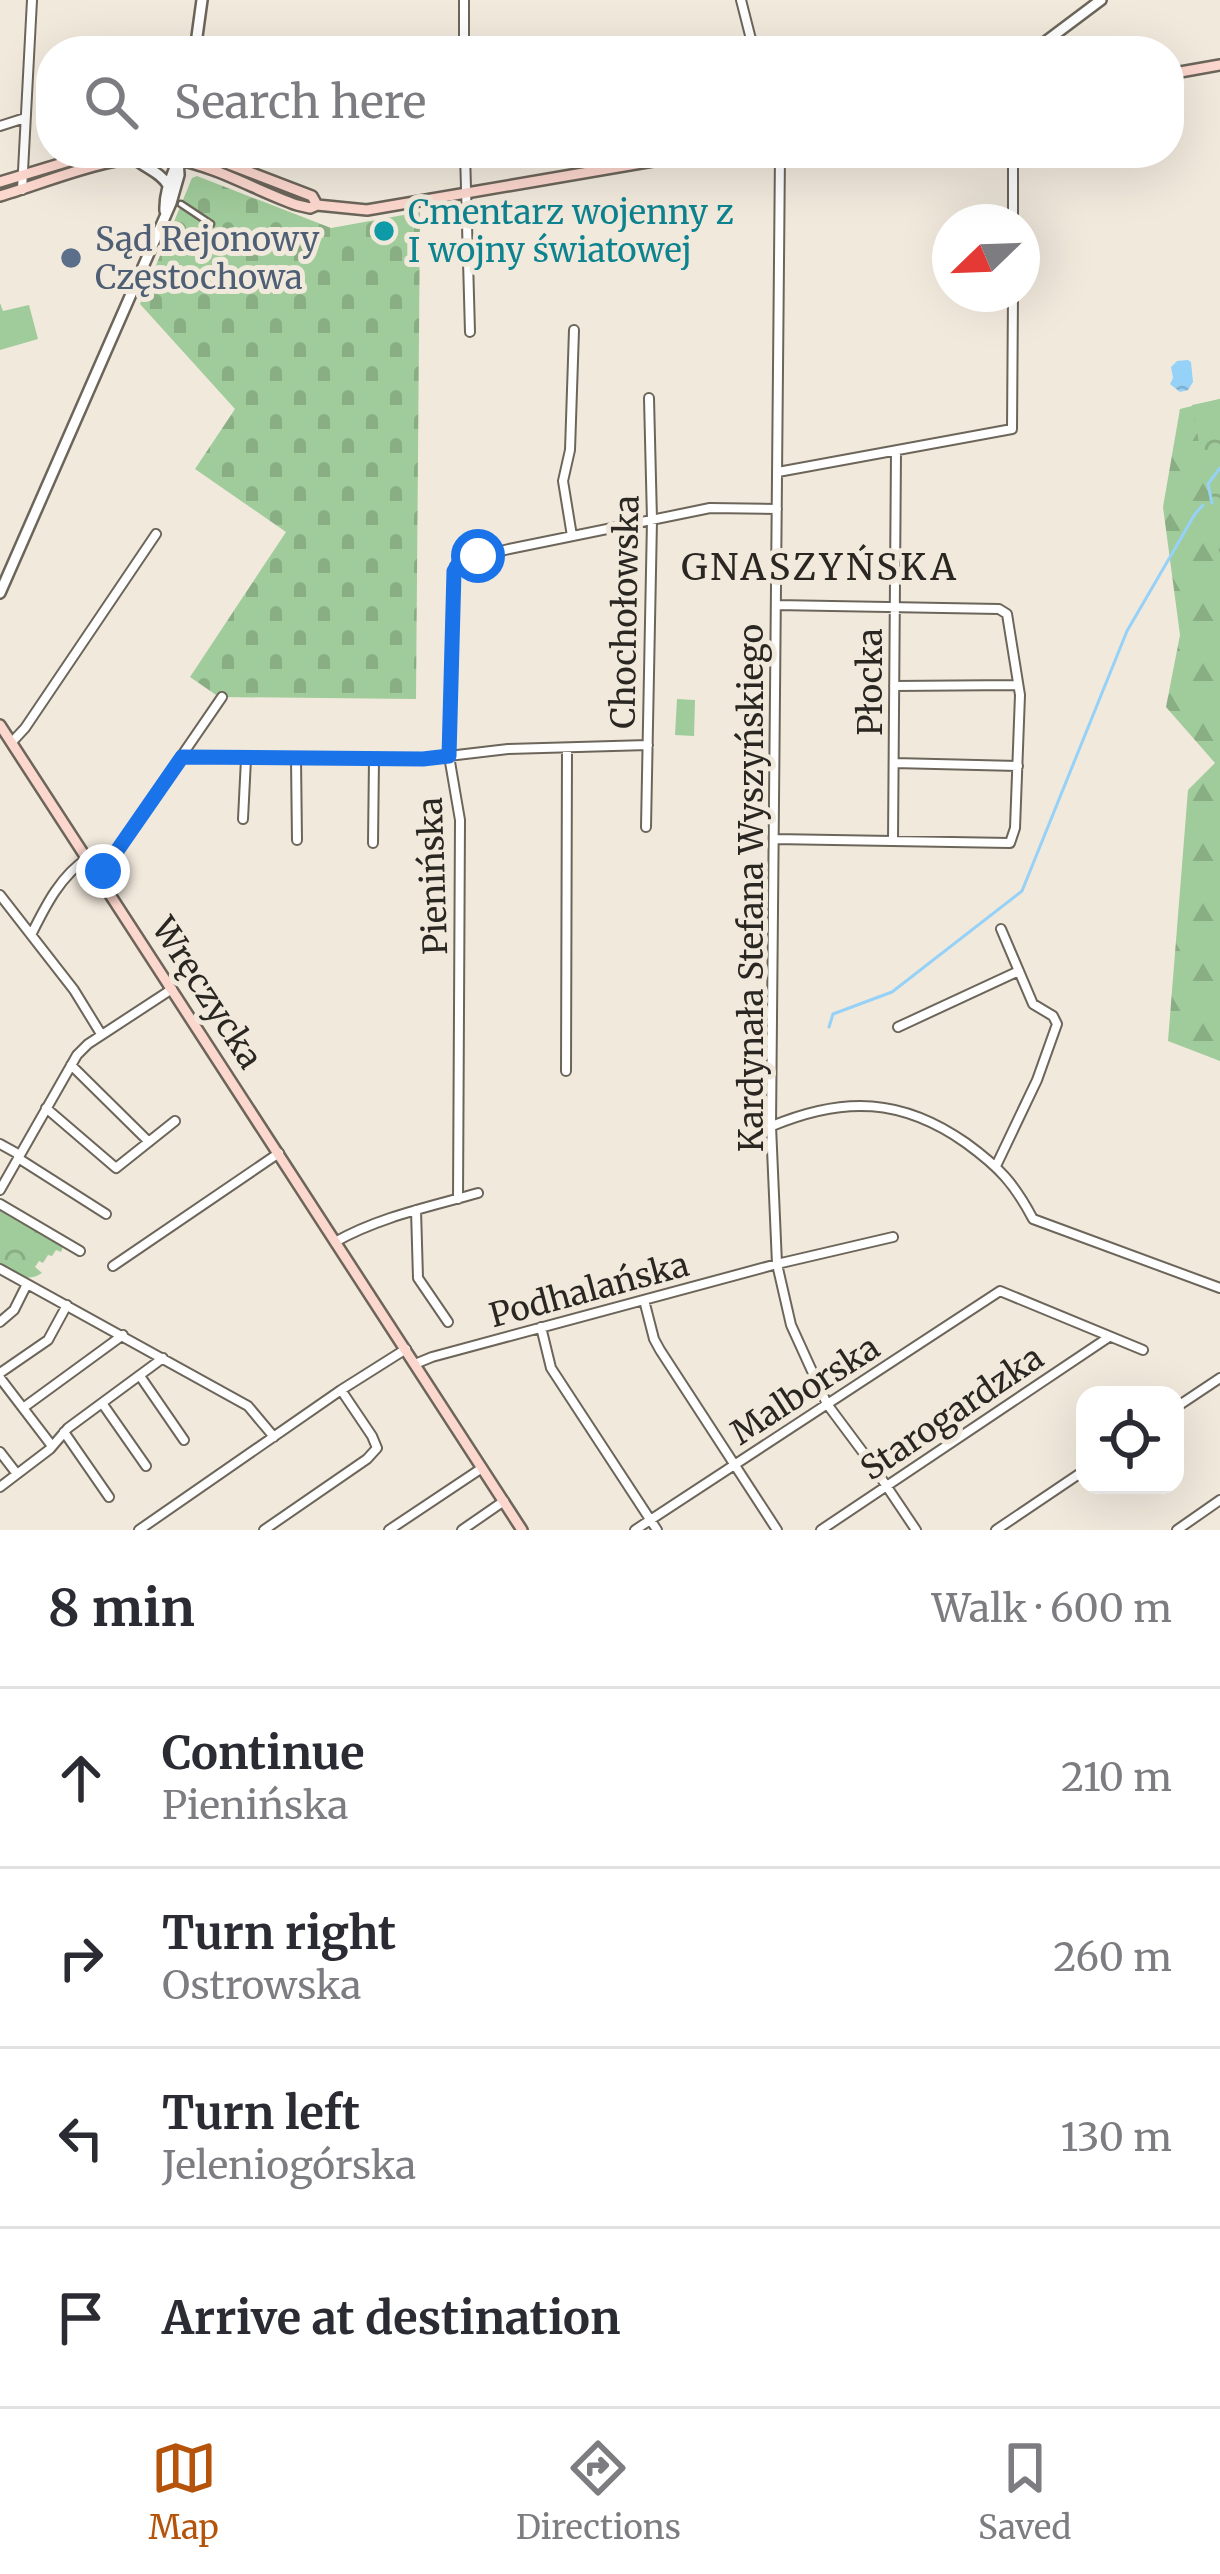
<!DOCTYPE html>
<meta charset="utf-8">
<style>
body{margin:0;font-family:Merriweather,serif;background:#f7f7f7;color:#2b2b33}
.controls{position:absolute;right:36px;bottom:36px;display:grid;overflow:hidden;border-radius:24px;box-shadow:0 12px 48px #0002}
.controls button{width:108px;height:108px;display:grid;place-items:center;padding:0;border:0;border-bottom:3px solid #e1e1e2;background:#fff;color:#2b2b33;font:60px sans-serif}
.compass{position:absolute;left:932px;top:204px;width:108px;height:108px;border-radius:50%;background:#fff;box-shadow:0 12px 48px #0002;rotate:247deg}
.stop{position:absolute;width:36px;height:36px;margin:-27px;border:9px solid #1a73e8;border-radius:50%;background:#fff}
.stop.end{background:#1a73e8;border-color:#fff;box-shadow:0 3px 12px #0008}
.list{margin:0;padding:0;list-style:none}
h2{display:flex;justify-content:space-between;align-items:center;height:156px;margin:0;padding:0 48px;font-size:51px}
h2 small{font-size:39px;font-weight:400;color:#7c7c81}
.list li{display:grid;grid-template-columns:78px 1fr auto;gap:36px;align-items:center;box-sizing:border-box;height:180px;padding:0 48px;border-top:3px solid #e1e1e2}
.list b{display:block;font-size:45px;white-space:nowrap}
.list p{margin:0;font-size:39px;white-space:nowrap;color:#7c7c81}
.list em{font-size:39px;font-style:normal;color:#7c7c81}
.icon{flex:none;width:66px;height:66px;fill:none;stroke:currentColor;stroke-width:2;stroke-linecap:round;stroke-linejoin:round}
.map{position:relative;flex:none;width:1220px;height:1530px;overflow:hidden}
.search{position:absolute;background:#fff;box-shadow:0 12px 48px #0002;left:36px;right:36px;top:36px;height:132px;display:flex;align-items:center;gap:30px;box-sizing:border-box;padding:0 42px;border-radius:48px;color:#7c7c81;font-size:45px}
.sheet{height:876px;background:#fff}
nav{display:flex;justify-content:space-around;align-items:center;box-sizing:border-box;height:168px;border-top:3px solid #e1e1e2;background:#fff;font-size:33px;color:#7c7c81}
nav a{display:grid;justify-items:center;gap:6px}
nav .on{color:#b45309}
.map>svg:first-child{display:block}
</style>
<div class="map">
<svg width="1220" height="1530" viewBox="0 0 1220 1530">
<defs>
<pattern id="forest-firs" width="22" height="20" patternUnits="userSpaceOnUse" patternTransform="scale(3)"><rect width="22" height="20" fill="#a0cb9a"/><path d="M5 1l3.5 6h-7zM16 11l3.5 6h-7z" fill="#8aae84"/></pattern>
<pattern id="cemetery-stones" width="16" height="16" patternUnits="userSpaceOnUse" patternTransform="scale(3)"><rect width="16" height="16" fill="#a0cb9a"/><path d="M2 7V4a2 2 0 0 1 4 0v3zM10 15v-3a2 2 0 0 1 4 0v3z" fill="#8aae84"/></pattern>
<pattern id="park-crowns" width="20" height="18" patternUnits="userSpaceOnUse" patternTransform="scale(3)"><rect width="20" height="18" fill="#a0cb9a"/><path d="M2 6a3 3 0 1 1 6 0M12 15a3 3 0 1 1 6 0" fill="none" stroke="#8aae84"/></pattern>
<pattern id="water-ripples" width="26" height="14" patternUnits="userSpaceOnUse" patternTransform="scale(3)"><rect width="26" height="14" fill="#96d1f8"/><path d="M2 4q2-2 4 0t4 0M15 11q2-2 4 0t4 0" fill="none" stroke="#81b3d4"/></pattern>
</defs>
<rect width="100%" height="100%" fill="#f1e9dc"/>
<!-- green -->
<path fill="#a0cb9a" d="M0 303 3 311 29 305 38 339 0 350Z
M677 699 695 700 694 736 675 735Z
M0 1207 60 1242 63 1247 61 1252 56 1250 52 1256 48 1255 43 1263 39 1261 35 1267 42 1273C26 1284 15 1273 0 1264Z"/>
<!-- forest -->
<path fill="url(#forest-firs)" d="M1220 399V1061L1168 1041 1188 790 1215 763 1166 707 1180 635 1163 507 1180 409Z"/>
<!-- cemetery -->
<path fill="url(#cemetery-stones)" d="M197 176 331 228 420 212 416 699 219 697 190 677 286 532 195 469 235 409 140 304 192 178Z"/>
<!-- park -->
<path fill="url(#park-crowns)" d="M1220 399V556L1192 405Z
M2 1211 47 1239 25 1265 17 1261 14 1267 0 1259Z"/>
<!-- water -->
<path fill="url(#water-ripples)" d="M1188 360 1191 362 1193 382 1188 390 1180 392 1170 384 1173 378 1171 367 1177 361Z"/>
<g fill="none" stroke-linecap="round" stroke-linejoin="round">
<!-- stream -->
<path stroke="#96d1f8" stroke-width="3" d="M1212 503 1208 484 1220 468
M829 1027 833 1014 892 992 1022 891 1127 631 1195 514 1203 505"/>
<defs>
<path id="pedestrian" d="M181 204 211 224"/>
<path id="minor" d="M464 0V51
M741 0 754 51
M0 126 25 118
M465 153 470 332
M780 153 771 1126 777 1264 791 1325 827 1404 871 1463 916 1530
M22 190 32 0
M1013 222V153
M778 472 1012 429 1013 294
M572 536 563 481 570 450 574 330
M894 686 1016 685
M12 742 25 728 156 534
M182 757 423 759 508 749 648 745
M296 759 297 840
M894 763 1018 766
M243 819 246 759
M646 827 652 520 649 398
M774 839 1010 843 1015 828 1020 695 1007 614 999 609 776 605
M893 841 896 451
M373 843 374 759
M98 874 106 866 222 697
M0 895 74 990 101 1034
M32 933C46 905 61 875 88 858
M898 1027 1019 971
M71 1065 149 1142
M566 1071 567 749
M46 1108 116 1168 175 1121
M772 1126C844 1096 902 1098 966 1143 999 1167 1014 1183 1033 1219L1220 1288
M0 1144 20 1155
M18 1158 106 1214
M996 1166 1037 1080 1057 1024 1053 1016 1033 1004 1001 929
M0 1190 77 1055 88 1044 172 989
M458 1199 460 820 449 756 455 566 466 559 509 549 710 508 777 509
M0 1204 80 1251
M416 1210 418 1278 448 1322
M335 1242C379 1217 429 1207 478 1193
M113 1266 279 1153
M0 1269 248 1406 274 1437
M644 1300 654 1339 660 1350 777 1530
M0 1322 14 1310 27 1284
M541 1327 551 1368 657 1530
M415 1364 432 1357 777 1264 893 1237
M0 1373 48 1340 67 1305
M140 1376 184 1440
M0 1378 52 1446
M102 1403 146 1466
M23 1408 123 1335
M1175 1408 1220 1378
M64 1432 109 1497
M0 1452 17 1474
M0 1487 50 1449 68 1428 163 1358
M139 1530 341 1390 406 1349
M264 1530 367 1459 377 1448 372 1436 341 1390
M389 1530 482 1468
M462 1530 504 1501
M635 1530 1000 1291 1143 1350
M821 1530 1109 1337
M996 1530 1085 1470
M1177 1530 1220 1500"/>
<path id="tertiary" d="M195 51 202 0
M1033 51 1101 0
M134 158C146 169 159 171 168 185
M165 211C164 189 174 173 180 153
M0 593 171 203 179 175 178 159"/>
<path id="secondary" d="M1169 74 1220 65
M200 153 312 196 317 205
M715 153H720
M0 182 96 153
M0 196C51 181 121 149 174 159 216 166 257 191 297 205L310 208 317 205 367 210 700 153
M0 725 522 1530"/>
</defs>
<!-- pedestrian casing -->
<use href="#pedestrian" stroke="#6c655a" stroke-width="9"/>
<!-- minor casing -->
<use href="#minor" stroke="#6c655a" stroke-width="12"/>
<!-- tertiary casing -->
<use href="#tertiary" stroke="#6c655a" stroke-width="14"/>
<!-- secondary casing -->
<use href="#secondary" stroke="#6c655a" stroke-width="14"/>
<!-- pedestrian -->
<use href="#pedestrian" stroke="#fff" stroke-width="4.5"/>
<!-- minor -->
<use href="#minor" stroke="#fff" stroke-width="8"/>
<!-- tertiary -->
<use href="#tertiary" stroke="#fff" stroke-width="9"/>
<!-- secondary -->
<use href="#secondary" stroke="#fcd7ce" stroke-width="9"/>
</g>
<g fill="none" stroke-linecap="round" stroke-linejoin="round">
<!-- route -->
<path stroke="#1a73e8" stroke-width="15" d="M103 871 182 757 423 759 449 756 454 571 460 561 478 556"/>
</g>
<!-- markers -->
<circle fill="#0f9aa8" stroke="#f1e9dc" stroke-width="4.5" cx="384" cy="231" r="12"/>
<circle fill="#5c6f8a" stroke="#f1e9dc" stroke-width="4.5" cx="71" cy="258" r="12"/>
<g text-anchor="middle" dominant-baseline="central" stroke-width="10" stroke-linejoin="round" paint-order="stroke">
<!-- culture labels -->
<g font-size="33" fill="#0d838f" stroke="#f1e9dc" text-anchor="start">
<text x="408" y="212">Cmentarz wojenny z<tspan x="408" dy="38">I wojny światowej</tspan></text>
</g>
<!-- service labels -->
<g font-size="33" fill="#4e5e75" stroke="#f1e9dc" text-anchor="start">
<text x="95" y="239">Sąd Rejonowy<tspan x="95" dy="38">Częstochowa</tspan></text>
</g>
<!-- street labels -->
<g font-size="33" fill="#2a2722" stroke="#f1e9dc">
<text transform="translate(625 612) rotate(-89)">Chochołowska</text>
<text transform="translate(870 682) rotate(-90)">Płocka</text>
<text transform="translate(433 876) rotate(-92)">Pienińska</text>
<text transform="translate(751 888) rotate(-90)">Kardynała Stefana Wyszyńskiego</text>
<text transform="translate(207 993) rotate(57)">Wręczycka</text>
<text transform="translate(589 1290) rotate(-15)">Podhalańska</text>
<text transform="translate(805 1390) rotate(-33)">Malborska</text>
<text transform="translate(952 1413) rotate(-34)">Starogardzka</text>
</g>
<!-- neighbourhood labels -->
<g font-size="36" letter-spacing="3" fill="#2a2722" stroke="#f1e9dc">
<text x="820" y="567">GNASZYŃSKA</text>
</g>
</g>
</svg>
<div class="controls">
<button><svg class="icon" aria-label="locate" viewBox="0 0 24 24"><circle cx="12" cy="12" r="6"/><path d="M12 2v4M12 18v4M2 12h4M18 12h4"/></svg></button>
</div>
<svg class="compass" viewBox="-18 -18 36 36"><path d="M0-13l5 13h-10z" fill="#e53935"/><path d="M0 13l5-13h-10z" fill="#7c7c81"/></svg>
<div class="stop" style="left:478px;top:556px"></div>
<div class="stop end" style="left:103px;top:871px"></div>
<div class="search"><svg class="icon" aria-label="search" viewBox="0 0 24 24"><circle cx="10" cy="10" r="6"/><path d="M15 15l6 6"/></svg>Search here</div>
</div>
<section class="sheet">
<h2>8 min<small>Walk · 600 m</small></h2>
<ul class="list">
<li><svg class="icon" aria-label="ahead" viewBox="0 0 24 24"><path d="M12 20V5M6 11l6-6 6 6"/></svg><div><b>Continue</b><p>Pienińska</p></div><em>210 m</em></li>
<li><svg class="icon" aria-label="right" viewBox="0 0 24 24"><path d="M7 20v-9h11M14 6l5 5-5 5"/></svg><div><b>Turn right</b><p>Ostrowska</p></div><em>260 m</em></li>
<li><svg class="icon" aria-label="left" viewBox="0 0 24 24"><path d="M17 20v-9H6M10 6l-5 5 5 5"/></svg><div><b>Turn left</b><p>Jeleniogórska</p></div><em>130 m</em></li>
<li><svg class="icon" aria-label="arrive" viewBox="0 0 24 24"><path d="M6 21V4h12l-3 4 3 4H6"/></svg><div><b>Arrive at destination</b></div></li>
</ul>
</section>
<nav>
<a class="on"><svg class="icon" aria-label="map" viewBox="0 0 24 24"><path d="M3 6l6-2 6 2 6-2v14l-6 2-6-2-6 2zM9 4v14M15 6v14"/></svg>Map</a>
<a><svg class="icon" aria-label="directions" viewBox="0 0 24 24"><path d="M12 3l9 9-9 9-9-9zM9 14v-3h6M13 9l2 2-2 2"/></svg>Directions</a>
<a><svg class="icon" aria-label="saved" viewBox="0 0 24 24"><path d="M7 4h10v16l-5-4-5 4z"/></svg>Saved</a>
</nav>
